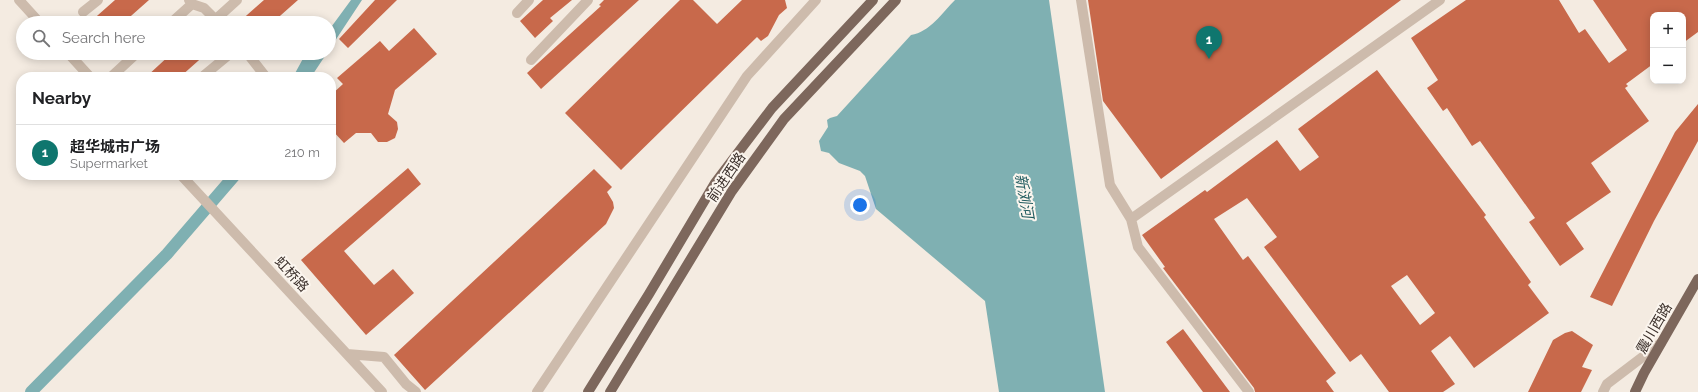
<!DOCTYPE html>
<meta charset="utf-8">
<style>
body{margin:0;font-family:Raleway,"Noto Sans SC",sans-serif;background:#f2f2f2;color:#202124}
.controls{position:absolute;right:12px;top:12px;display:grid;overflow:hidden;border-radius:8px;box-shadow:0 2px 10px #0003}
.controls button{width:36px;height:36px;display:grid;place-items:center;padding:0;border:0;border-bottom:1px solid #e0e0e0;background:#fff;color:#202124;font:20px sans-serif}
.you{position:absolute;left:860px;top:205px;width:14px;height:14px;margin:-10px;border:3px solid #fff;border-radius:50%;background:#1a73e8;box-shadow:0 0 0 6px #1a73e833}
.badge{display:grid;place-items:center;width:26px;height:26px;border-radius:50%;background:#0f766e;color:#fff;font-size:13px;font-weight:700}
.pin{position:absolute;translate:-50% -33px;filter:drop-shadow(0 1px 2px #0008)}
.pin::after{content:'';position:absolute;top:21px;width:14px;height:12px;background:inherit;clip-path:polygon(0 0,100% 0,50% 100%)}
.list{margin:0;padding:0;list-style:none}
h2{display:flex;justify-content:space-between;align-items:center;height:52px;margin:0;padding:0 16px;font-size:17px}
h2 small{font-size:13px;font-weight:400;color:#757577}
.list li{display:grid;grid-template-columns:26px 1fr auto;gap:12px;align-items:center;box-sizing:border-box;height:56px;padding:0 16px;border-top:1px solid #e0e0e0}
.list b{display:block;font-size:15px;white-space:nowrap}
.list p{margin:0;font-size:13px;white-space:nowrap;color:#757577}
.list em{font-size:13px;font-style:normal;color:#757577}
.icon{flex:none;width:22px;height:22px;fill:none;stroke:currentColor;stroke-width:2;stroke-linecap:round;stroke-linejoin:round}
.map{position:relative;flex:none;width:1698px;height:392px;overflow:hidden}
.search{position:absolute;background:#fff;box-shadow:0 2px 10px #0003;left:16px;top:16px;width:320px;height:44px;display:flex;align-items:center;gap:10px;box-sizing:border-box;padding:0 14px;border-radius:22px;color:#757577;font-size:15px}
.panel{position:absolute;background:#fff;box-shadow:0 2px 10px #0003;left:16px;top:72px;width:320px;height:108px;border-radius:16px}
.map>svg:first-child{display:block}
</style>
<div class="map">
<svg width="1698" height="392" viewBox="0 0 1698 392">
<rect width="100%" height="100%" fill="#f4ebe1"/>
<!-- water -->
<path fill="#7fb0b2" d="M351 0H362L329 50V30Z
M955 0H1049L1105 392H999L985 301 876 209 865 176 860 171 839 163 829 153 821 151 819 141 828 127 827 120 830 118 837 116 911 35C930 32 942 13 955 0Z
M306 53H327L311 77H293Z
M232 175H238L227 187 224 183Z"/>
<g fill="none" stroke-linecap="round" stroke-linejoin="round">
<!-- canal -->
<path stroke="#7fb0b2" stroke-width="12" d="M31 392 167 254 235 175"/>
</g>
<!-- building -->
<path fill="#c8694b" fill-rule="evenodd" d="M115 0H149L123 23H89Z
M264 0H298L272 23H238Z
M375 0H397L348 48 339 39Z
M543 0H572L550 18 553 21 535 38 520 21Z
M604 0H639L541 89 527 73 601 6 599 5Z
M680 0H693L717 24 742 0H785L787 8 779 15 768 36 761 41 757 37 621 170 565 113Z
M1088 0H1401L1161 179 1103 101Z
M1466 0H1559L1579 33 1585 29 1609 63 1627 50 1593 0H1698V32L1683 43V15H1653V64L1626 84 1628 86 1625 88 1649 121 1591 163 1611 192 1566 223 1584 249 1560 266 1529 222 1535 218 1480 141 1472 146 1447 108 1443 111 1427 88 1438 80 1411 38Z
M414 28 437 54 395 90 388 114 397 122 398 129 395 138 387 142H378L371 133H356L344 143 331 129V95L343 84 337 78 380 41 389 51Z
M172 53H207L180 77H146Z
M1377 70 1486 215 1484 217 1531 282 1528 285 1549 313 1474 368 1450 336 1431 351 1455 384 1443 392H1389L1361 354 1350 362 1282 271 1264 247 1277 237 1247 198 1214 219 1243 260 1248 256 1336 373 1326 381 1334 392H1255L1254 388 1163 268 1165 267 1142 235 1205 190 1207 192 1277 140 1300 171 1319 157 1298 129ZM1407 275 1435 313 1420 325 1391 286Z
M1698 104V141L1654 221 1612 306 1590 297 1675 132Z
M408 168 421 184 344 251 374 285 393 269 414 293 366 335 301 260Z
M594 169 612 187 607 192 613 202 614 208 606 224 425 390 394 355Z
M1183 329 1230 392H1203L1166 342Z
M1572 331 1593 345 1582 367 1592 370 1581 392H1528L1553 340 1565 333Z"/>
<g fill="none" stroke-linecap="round" stroke-linejoin="round">
<!-- minor -->
<path stroke="#cdbbac" stroke-width="10" d="M19 0 40 23
M1081 0 1110 185 1131 219 1440 0
M192 4 204 8 219 23
M83 12 98 0
M517 13 529 0
M216 19 237 0
M171 23 192 4 189 0
M68 53 90 77
M247 53 266 77
M531 60 588 0
M111 77 137 53
M202 77 231 53
M181 175 382 392
M1131 219 1138 247 1249 392
M347 354 384 357 406 384 416 392
M537 392 747 76 816 0
M1603 392 1607 384 1661 343"/>
<!-- major -->
<path stroke="#7d675c" stroke-width="10" d="M588 392 649 294 715 183 772 108 873 0
M610 392 732 191 784 119 896 0
M1635 392 1644 373 1698 279"/>
</g>
<g text-anchor="middle" dominant-baseline="central" stroke-width="4" stroke-linejoin="round" paint-order="stroke">
<!-- street labels -->
<g font-size="14" fill="#3b302b" stroke="#fbf5ee">
<text transform="translate(726 177) rotate(-56)">前进西路</text>
<text transform="translate(292 274) rotate(47)">虹桥路</text>
<text transform="translate(1654 328) rotate(-60)">震川西路</text>
</g>
<!-- water labels -->
<g font-size="15" font-style="italic" fill="#1f5a5e" stroke="#fbf5ee">
<text transform="translate(1024 196) rotate(80)">新浏河</text>
</g>
</g>
</svg>
<div class="controls">
<button>+</button>
<button>−</button>
</div>
<div class="you"></div>
<div class="pin badge" style="left:1209px;top:59px">1</div>
<div class="search"><svg class="icon" aria-label="search" viewBox="0 0 24 24"><circle cx="10" cy="10" r="6"/><path d="M15 15l6 6"/></svg>Search here</div>
<section class="panel">
<h2>Nearby<small></small></h2>
<ul class="list">
<li><span class="badge">1</span><div><b>超华城市广场</b><p>Supermarket</p></div><em>210 m</em></li>
</ul>
</section>
</div>
